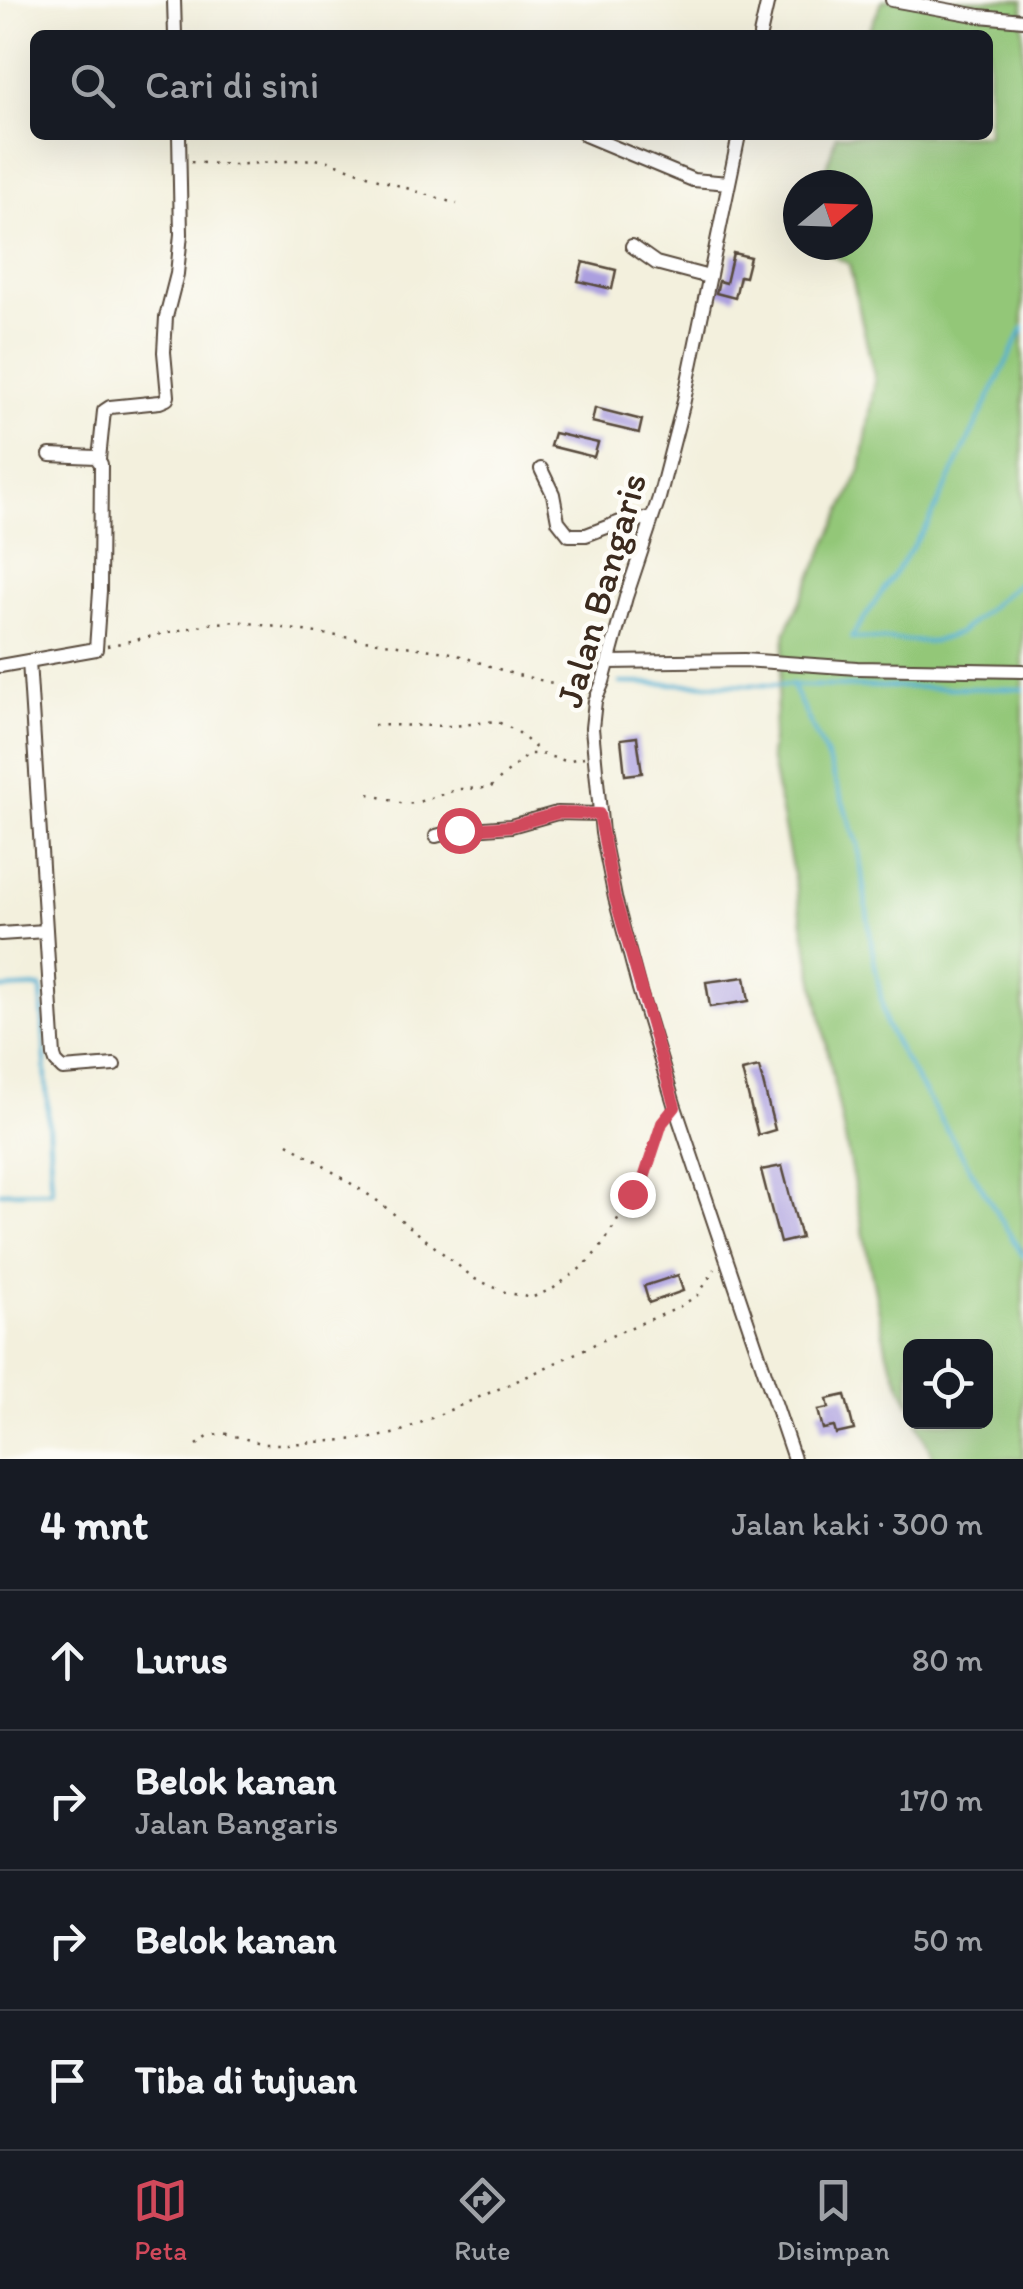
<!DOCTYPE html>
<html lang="id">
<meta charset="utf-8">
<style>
body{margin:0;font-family:Itim,sans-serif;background:#242831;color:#f1f3f6}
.controls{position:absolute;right:30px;bottom:30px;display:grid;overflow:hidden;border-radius:15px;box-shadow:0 10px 40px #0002}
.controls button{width:90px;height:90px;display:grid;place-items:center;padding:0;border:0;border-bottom:2px solid #363941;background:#171b24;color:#f1f3f6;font:50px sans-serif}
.compass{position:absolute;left:783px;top:170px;width:90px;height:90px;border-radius:50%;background:#171b24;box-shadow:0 10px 40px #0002;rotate:71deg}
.stop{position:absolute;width:30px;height:30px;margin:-22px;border:8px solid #d1495b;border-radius:50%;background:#fff}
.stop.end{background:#d1495b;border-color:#fff;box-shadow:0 2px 10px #0008}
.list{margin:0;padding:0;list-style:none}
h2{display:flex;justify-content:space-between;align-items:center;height:130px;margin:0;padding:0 40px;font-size:42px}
h2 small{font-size:32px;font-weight:400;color:#9ea1a6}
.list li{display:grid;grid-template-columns:65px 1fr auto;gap:30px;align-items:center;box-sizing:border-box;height:140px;padding:0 40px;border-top:2px solid #363941}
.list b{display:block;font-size:38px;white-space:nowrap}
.list p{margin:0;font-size:32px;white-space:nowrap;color:#9ea1a6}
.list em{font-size:32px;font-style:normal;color:#9ea1a6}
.icon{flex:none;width:55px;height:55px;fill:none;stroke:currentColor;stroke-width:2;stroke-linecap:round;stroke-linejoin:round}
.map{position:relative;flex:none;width:1023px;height:1459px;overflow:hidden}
.search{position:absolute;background:#171b24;box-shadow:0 10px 40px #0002;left:30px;right:30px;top:30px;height:110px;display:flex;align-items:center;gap:25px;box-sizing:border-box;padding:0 35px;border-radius:15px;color:#9ea1a6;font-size:38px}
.sheet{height:690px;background:#171b24}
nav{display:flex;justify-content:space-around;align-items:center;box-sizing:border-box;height:140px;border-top:2px solid #363941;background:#171b24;font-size:28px;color:#9ea1a6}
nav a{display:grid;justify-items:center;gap:5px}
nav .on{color:#d1495b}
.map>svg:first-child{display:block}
</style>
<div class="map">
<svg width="1023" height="1459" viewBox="0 0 1023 1459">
<rect width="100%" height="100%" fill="#fdfcf7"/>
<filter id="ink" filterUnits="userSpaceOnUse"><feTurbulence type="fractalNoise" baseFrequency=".01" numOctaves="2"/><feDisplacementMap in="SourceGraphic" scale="20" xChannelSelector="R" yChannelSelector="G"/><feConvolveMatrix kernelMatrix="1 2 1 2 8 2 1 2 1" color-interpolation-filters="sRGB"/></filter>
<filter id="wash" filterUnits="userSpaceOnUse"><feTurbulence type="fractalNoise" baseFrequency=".0048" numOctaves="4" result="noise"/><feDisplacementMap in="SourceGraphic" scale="40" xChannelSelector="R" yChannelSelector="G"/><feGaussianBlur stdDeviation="2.25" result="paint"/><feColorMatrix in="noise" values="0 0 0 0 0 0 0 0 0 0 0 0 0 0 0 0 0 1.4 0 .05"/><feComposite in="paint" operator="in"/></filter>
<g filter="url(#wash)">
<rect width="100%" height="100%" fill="#f3f0dd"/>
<!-- green -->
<path fill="#93c778" stroke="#67784b" stroke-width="2.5" d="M883 0H1023V1459H934L917 1422H986V1346H910V1406L887 1353 770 756 786 631 861 470 875 380 849 264 812 245H858V185H822L836 135H988V35H867Z"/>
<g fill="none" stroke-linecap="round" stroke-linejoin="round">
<!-- stream -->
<path stroke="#55b1d3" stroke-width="4" d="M1023 328 928 524 851 638 933 642 959 633 1023 579
M620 683 1023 689
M791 684 826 755 858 844 872 948 886 1025 903 1057 1023 1256
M0 989 41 987 52 1191 0 1192"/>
</g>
<g id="blocks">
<!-- building -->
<path fill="#ab9fdf" d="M733 253 750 257 745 277 740 276 735 298 716 293 719 281 726 283Z
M583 262 616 270 612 289 578 281Z
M595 408 642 420 639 433 592 422Z
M554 433 598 443 594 457 550 446Z
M637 737 642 773 625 775 621 739Z
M745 977 749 1001 710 1007 706 982Z
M759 1067 775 1130 758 1135 742 1071Z
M782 1166 801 1238 780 1243 761 1170Z
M678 1275 683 1291 649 1303 644 1286Z
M845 1395 854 1430 836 1434 834 1427 823 1429 818 1410 829 1408 827 1399Z"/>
</g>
</g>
<g filter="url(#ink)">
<use href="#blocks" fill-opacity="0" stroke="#57483b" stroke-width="2.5"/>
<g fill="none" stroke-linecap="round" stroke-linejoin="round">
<defs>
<path id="minor" d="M174 0 175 35
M892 0 980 16 1023 20
M760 35 768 0
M585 135 693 180 729 183
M739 135 683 405 659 498 626 597 603 682 595 701 592 728 602 833 615 898 639 989 675 1107 794 1459
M632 246 656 263 709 277
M99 459 104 411 110 407 160 402 167 399 168 396 164 352 166 317 177 274 181 234 179 135
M541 469 553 494 558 521 569 535H586L620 522 651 518
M29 661 54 1056 56 1062 63 1069 114 1065
M609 662 744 660 857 668 1023 671
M0 666 96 649 100 591 101 464 96 457 50 455
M436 836 459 830 511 826 557 813 599 814
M0 934 45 931"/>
</defs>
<!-- minor casing -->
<use href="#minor" stroke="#57483b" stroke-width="16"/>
<!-- path -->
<path stroke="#57483b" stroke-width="2.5" stroke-dasharray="2.5 8" stroke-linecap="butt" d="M191 162 234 165 314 159 329 161 381 180 457 204
M107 646 208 624 236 621 452 653 513 674 584 690
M374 725 454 726 496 721 518 732 541 753
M369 794 404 804 415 803 459 789 490 788 528 754H541L566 761 584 757
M288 1143 375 1199 475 1279 505 1292 531 1298 554 1288 585 1265 604 1243 632 1194 644 1178 665 1118
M197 1445 209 1436 223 1433 265 1444H288L373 1438 397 1433 528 1376 622 1331 676 1309 698 1295 715 1269"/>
<!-- minor -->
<use href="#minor" stroke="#fff" stroke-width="12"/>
</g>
</g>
<g fill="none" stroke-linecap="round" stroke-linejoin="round" filter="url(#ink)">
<!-- route -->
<path stroke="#d1495b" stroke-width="12" d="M459 830 511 826 558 813 599 814 615 898 675 1107 662 1123 644 1178 632 1194"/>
</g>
<g text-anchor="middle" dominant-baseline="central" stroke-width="9" stroke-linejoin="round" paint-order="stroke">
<!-- street labels -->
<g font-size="38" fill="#3b2a1e" stroke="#fdfcf7">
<text transform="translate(601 590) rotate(-74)">Jalan Bangaris</text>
</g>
</g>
</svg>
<div class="controls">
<button><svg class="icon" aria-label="locate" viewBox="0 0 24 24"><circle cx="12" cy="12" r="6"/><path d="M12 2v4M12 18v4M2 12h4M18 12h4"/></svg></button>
</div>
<svg class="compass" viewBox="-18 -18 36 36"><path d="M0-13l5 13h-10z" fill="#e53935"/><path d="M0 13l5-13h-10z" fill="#9ea1a6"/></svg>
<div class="stop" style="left:459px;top:830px"></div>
<div class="stop end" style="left:632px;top:1194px"></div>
<div class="search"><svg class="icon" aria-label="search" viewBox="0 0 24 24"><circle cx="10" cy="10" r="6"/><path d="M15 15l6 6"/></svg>Cari di sini</div>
</div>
<section class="sheet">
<h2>4 mnt<small>Jalan kaki · 300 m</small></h2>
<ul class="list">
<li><svg class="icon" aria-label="ahead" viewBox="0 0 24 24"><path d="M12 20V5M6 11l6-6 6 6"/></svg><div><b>Lurus</b></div><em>80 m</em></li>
<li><svg class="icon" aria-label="right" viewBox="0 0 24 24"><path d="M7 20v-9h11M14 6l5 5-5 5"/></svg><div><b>Belok kanan</b><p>Jalan Bangaris</p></div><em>170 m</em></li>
<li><svg class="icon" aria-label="right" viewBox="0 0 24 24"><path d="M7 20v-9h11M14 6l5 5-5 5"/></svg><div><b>Belok kanan</b></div><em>50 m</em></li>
<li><svg class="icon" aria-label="arrive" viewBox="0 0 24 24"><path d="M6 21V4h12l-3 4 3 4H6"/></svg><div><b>Tiba di tujuan</b></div></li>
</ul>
</section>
<nav>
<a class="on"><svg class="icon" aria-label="map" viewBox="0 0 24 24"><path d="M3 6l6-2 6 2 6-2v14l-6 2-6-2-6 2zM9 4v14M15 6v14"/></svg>Peta</a>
<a><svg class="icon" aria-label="directions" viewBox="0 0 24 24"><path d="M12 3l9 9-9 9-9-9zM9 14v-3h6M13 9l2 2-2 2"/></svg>Rute</a>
<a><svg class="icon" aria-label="saved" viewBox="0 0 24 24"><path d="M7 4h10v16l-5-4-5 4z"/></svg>Disimpan</a>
</nav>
